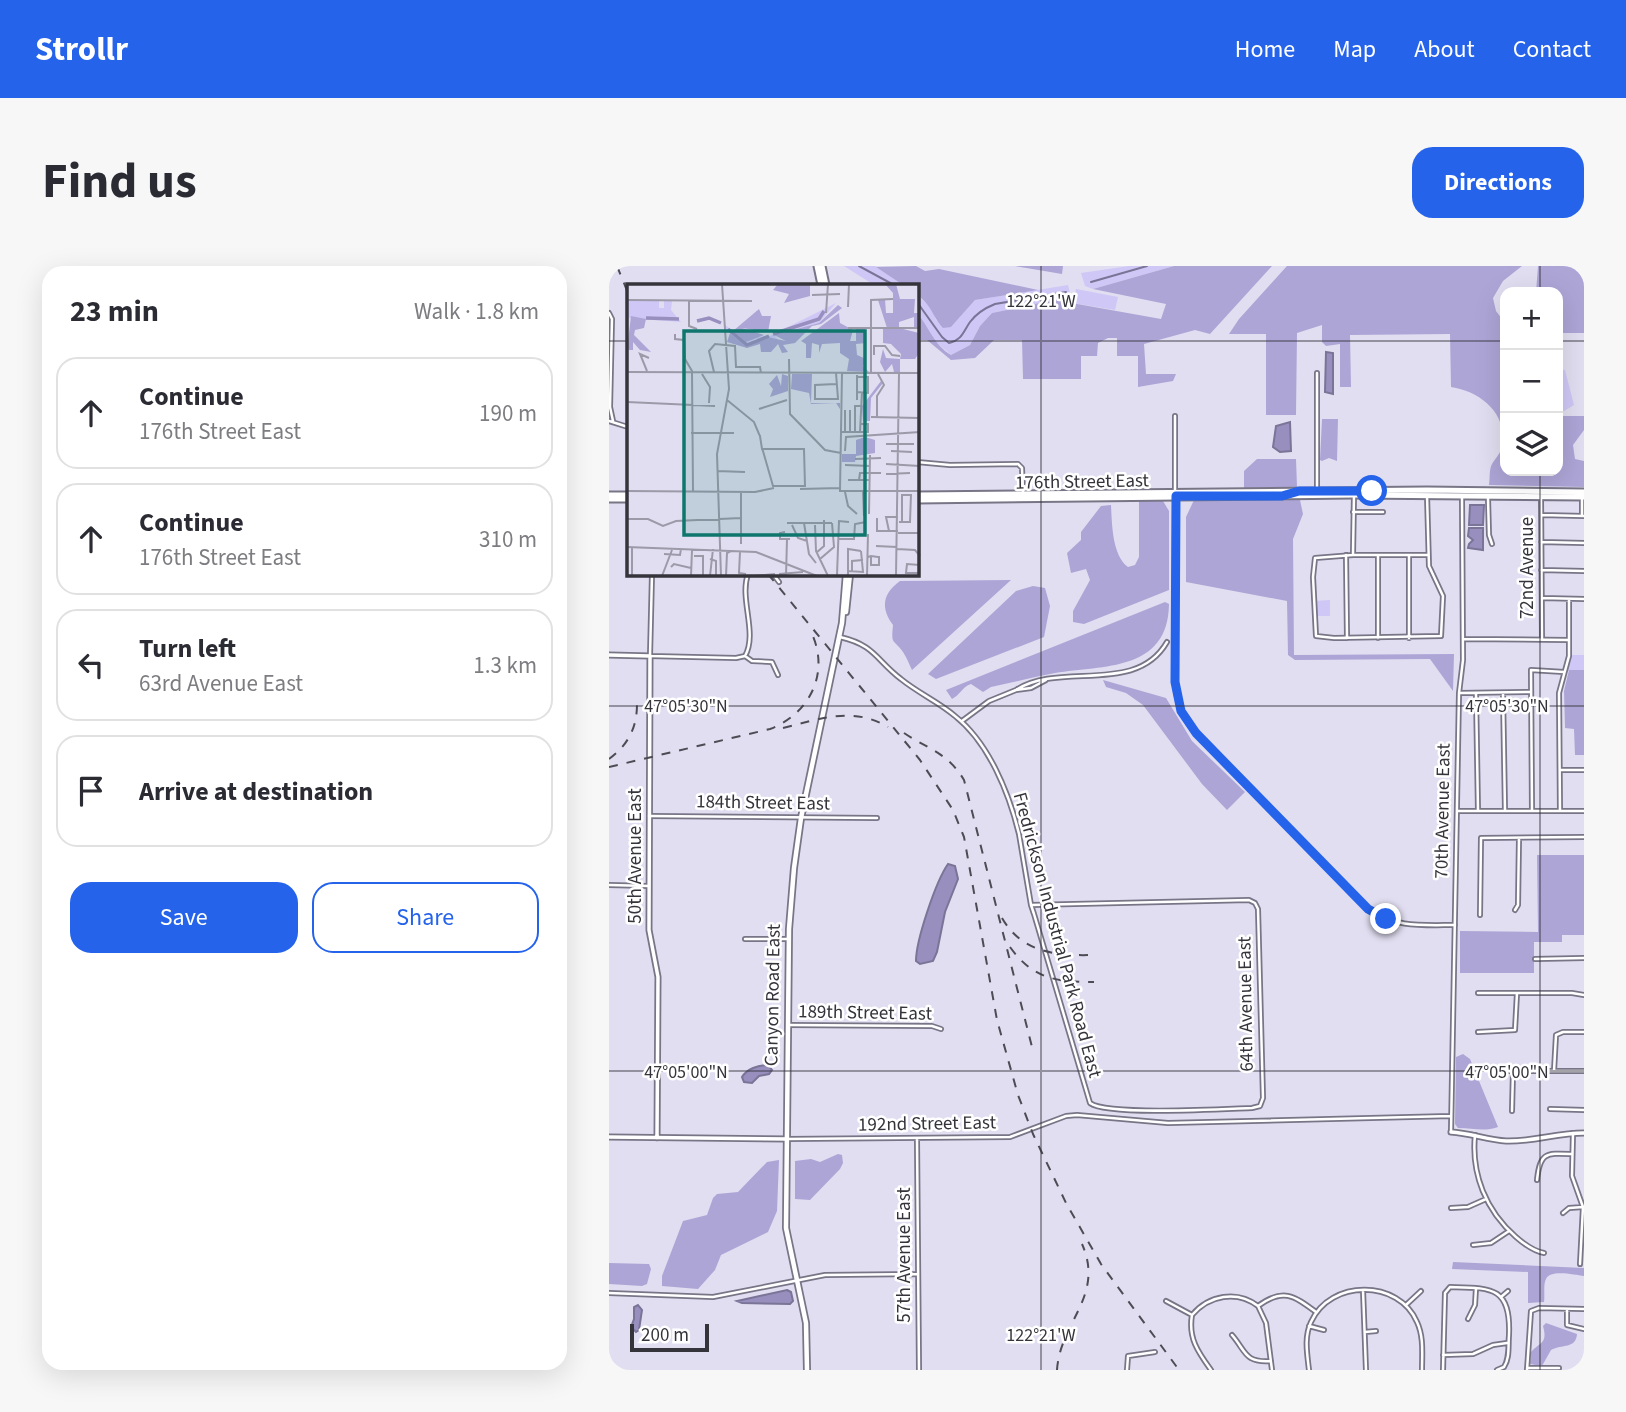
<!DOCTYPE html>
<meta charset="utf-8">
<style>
body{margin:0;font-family:"Source Sans 3",sans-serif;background:#f7f7f7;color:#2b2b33}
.controls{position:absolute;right:21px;top:21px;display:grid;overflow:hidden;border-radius:14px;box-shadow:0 7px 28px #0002}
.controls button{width:63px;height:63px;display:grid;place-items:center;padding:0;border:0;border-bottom:2px solid #e1e1e2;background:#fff;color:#2b2b33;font:35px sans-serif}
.scale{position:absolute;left:21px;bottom:18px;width:79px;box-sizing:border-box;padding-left:7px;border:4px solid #35343b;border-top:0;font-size:19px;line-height:24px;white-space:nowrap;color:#35343b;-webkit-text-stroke:5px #fff;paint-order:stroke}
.stop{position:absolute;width:21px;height:21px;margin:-16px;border:5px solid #2563eb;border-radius:50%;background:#fff}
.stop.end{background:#2563eb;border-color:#fff;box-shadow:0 2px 7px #0008}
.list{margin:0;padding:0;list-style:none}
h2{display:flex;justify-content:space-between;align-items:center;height:91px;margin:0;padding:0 28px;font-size:30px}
h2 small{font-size:23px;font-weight:400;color:#7c7c81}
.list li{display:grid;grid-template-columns:46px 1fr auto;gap:21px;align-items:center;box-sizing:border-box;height:112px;margin:0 14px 14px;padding:0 14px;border:2px solid #e1e1e2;border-radius:21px}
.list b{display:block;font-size:26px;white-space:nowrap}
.list p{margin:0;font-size:23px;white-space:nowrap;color:#7c7c81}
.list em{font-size:23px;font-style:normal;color:#7c7c81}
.actions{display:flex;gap:14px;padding:21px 28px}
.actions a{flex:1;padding:16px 0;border:2px solid #2563eb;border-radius:21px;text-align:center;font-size:24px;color:#2563eb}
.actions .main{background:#2563eb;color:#fff}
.icon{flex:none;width:38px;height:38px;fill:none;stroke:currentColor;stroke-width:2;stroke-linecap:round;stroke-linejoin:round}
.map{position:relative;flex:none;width:975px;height:1104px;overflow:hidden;border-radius:21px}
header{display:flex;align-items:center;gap:42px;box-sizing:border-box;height:98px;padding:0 35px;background:#2563eb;color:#fff}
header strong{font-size:33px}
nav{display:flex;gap:38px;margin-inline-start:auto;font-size:24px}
.intro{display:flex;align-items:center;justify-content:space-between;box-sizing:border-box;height:168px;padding:0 42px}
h1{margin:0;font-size:49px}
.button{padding:18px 32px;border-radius:21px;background:#2563eb;color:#fff;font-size:24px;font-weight:700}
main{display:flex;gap:42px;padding:0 42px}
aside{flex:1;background:#fff;border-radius:21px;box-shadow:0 7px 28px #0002}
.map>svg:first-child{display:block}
</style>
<header>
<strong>Strollr</strong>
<nav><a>Home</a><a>Map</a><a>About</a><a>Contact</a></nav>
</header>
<div class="intro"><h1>Find us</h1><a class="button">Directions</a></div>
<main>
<aside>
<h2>23 min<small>Walk · 1.8 km</small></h2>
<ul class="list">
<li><svg class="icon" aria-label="ahead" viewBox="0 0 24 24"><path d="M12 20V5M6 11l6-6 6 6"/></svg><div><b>Continue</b><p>176th Street East</p></div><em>190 m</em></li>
<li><svg class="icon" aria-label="ahead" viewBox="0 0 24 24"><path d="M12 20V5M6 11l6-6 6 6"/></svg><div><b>Continue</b><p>176th Street East</p></div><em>310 m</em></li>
<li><svg class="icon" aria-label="left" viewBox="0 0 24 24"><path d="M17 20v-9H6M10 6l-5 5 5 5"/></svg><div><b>Turn left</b><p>63rd Avenue East</p></div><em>1.3 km</em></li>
<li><svg class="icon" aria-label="arrive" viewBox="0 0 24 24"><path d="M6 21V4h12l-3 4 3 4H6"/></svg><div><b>Arrive at destination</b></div></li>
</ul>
<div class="actions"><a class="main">Save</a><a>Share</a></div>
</aside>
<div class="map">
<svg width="975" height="1104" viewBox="0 0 975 1104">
<rect width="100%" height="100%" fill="#e1def1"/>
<!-- green -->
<path fill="#cfc7f6" d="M235 0H266L294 19H265Z
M520 0H565L484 23 476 20 472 7Z
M459 19 462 31 383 47 371 60 361 79 342 89 326 75 308 47V29L323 42 327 54 342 61 366 34Z
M467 23 509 31 506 44 464 37Z
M949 103 956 104 965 139 955 145H949Z
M721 334V350H705V335Z
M962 389H975V404L958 405Z"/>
<!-- forest -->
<path fill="#ada5d6" d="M307 0 316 5 330 3 429 24 366 34 342 61 334 62C323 50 323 39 308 29V19H294L267 1Z
M406 0H454L453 8Z
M565 0H663L601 68 586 64 535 78 537 108H567L564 115 529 121V90H508V72H499L489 77 488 90H472V113H414L413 74H385L366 92 342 94 318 74H308V47C320 61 325 79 342 89L361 79 371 60 383 47 446 34 552 53 557 38 484 23Z
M678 0H913L894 15 884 32 887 45 896 57V205H949V150H975V164L964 179 966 193 975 195V221L880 219C881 213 880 203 883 198 888 190 894 185 894 174 895 144 869 125 842 121L841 68 741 69 742 121H731V78L717 80 713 76V59L688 67 687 149H657V68H620L630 53Z
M929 0H975V67H949V26H927Z
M713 153H729L728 195 720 192 713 195 711 194Z
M648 193H687L688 221 635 222V205Z
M530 234 554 235 560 245V324L475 358 464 356V345L481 314 477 303 462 307 458 287 472 274V266L492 240 502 239C503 258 503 289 519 301L526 299 530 291Z
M585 234H691L694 248 684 273 685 389 845 388 844 425 821 393 686 394 679 389 678 335 577 316V251Z
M402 314 303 404C300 398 298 392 294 386 284 372 282 380 284 359 271 342 274 327 291 315Z
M424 320 436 322 441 340 435 371 327 413 319 408 407 325Z
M556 336 560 338C559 406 494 399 446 407 424 411 403 417 382 421L374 426 362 418C353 421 351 429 343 433L337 424Z
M960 404H975V489H966L965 463 956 462 955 425Z
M494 414 557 432 583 475 636 526 618 544 593 518 534 439 517 427 497 421Z
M928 589H975V669H953V676H925V707H851V665L929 666Z
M854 788 861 793 889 861C875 866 864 862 849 862L846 858 847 791Z
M229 888 233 889 234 897 231 903 201 934 186 933V895L202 893 211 896Z
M170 894 168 945 159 966 112 989 106 1004 89 1023 53 1020V1010L74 955 98 949 104 932 108 928 129 926 158 896Z
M844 996 975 1002V1010C966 1009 941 1003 937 1013 934 1018 936 1029 935 1036L919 1037V1006L843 1003Z
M0 997 40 998 42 1003 38 1018 33 1020 0 1018Z
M937 1057 968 1068C967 1083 953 1078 942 1084L933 1100 921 1098 922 1086C931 1076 939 1078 934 1060Z"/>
<!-- water -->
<path fill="#988fbf" stroke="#7a7497" stroke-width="2" d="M717 86 724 87V128L716 126Z
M681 156 682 185 671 186 664 181 667 160Z
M861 239H875L874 259H860Z
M860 262H874V284L859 282 860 278 864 274 859 270Z
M339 598 346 600 349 613 336 646 328 686 324 695 311 698 307 695C307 674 327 615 339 598Z
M159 799 163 804 160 808 150 810 143 817 135 816 133 811C138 803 149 799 159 799Z
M178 1024 182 1026 184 1035 181 1038 133 1037 128 1035Z
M29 1039 33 1044 30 1064 27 1066 22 1061 25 1053V1041Z"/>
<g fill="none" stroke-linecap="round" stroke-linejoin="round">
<!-- stream -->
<path stroke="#7a7497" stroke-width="2" d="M250 0 285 19
M482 16 538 0
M308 36 333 71 340 77C353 74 354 66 361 56 367 48 376 42 386 38L457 26"/>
<defs>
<path id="minor" d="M0 47 3 53 1 141 4 155
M566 150V416C567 436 574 452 587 467L759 643C785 662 815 659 846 659
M0 155 19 161
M308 196 341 199 409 198 413 202 414 227
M708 225V107
M818 229 820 300 834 330 832 370 725 372 707 370 704 311 706 292 744 289H819
M879 232 880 269 883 278
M932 233 933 373
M744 246H774
M932 249 975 250
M973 250V230
M932 276 975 277
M744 288 745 229
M737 289 738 372
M769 289V372
M800 289V372
M932 304 975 305
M43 308 41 390 127 392 136 390 143 395 163 396 169 409
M164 308 170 316
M933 332 975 333
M231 371C266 379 267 394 292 413 309 427 330 436 346 450 380 477 400 527 410 568L422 639 425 648 481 837C498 850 615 843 643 842L651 840 654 832 649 643 646 637 640 634 422 639
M854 373 959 374
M136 390C149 367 130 333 139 308
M437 414 422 422 407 424C452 395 527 430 558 376
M850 427 922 426
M867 427 869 545
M894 427 896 545
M353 455 380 435 407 424
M951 504H975
M849 545H975
M923 545 922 404 955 406
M951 545 950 427 960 390V333
M40 550 268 552
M0 619 40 620
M906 644 909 639 910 572
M871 649 872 572 975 571
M136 673H178
M926 693 975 692
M869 727H963L975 729
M179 759 323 760 332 763
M869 766 906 764 908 727
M885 805H975
M945 805 947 769 954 766H975
M941 843 975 844
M903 845 904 805
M842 866 850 427 854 394 853 231
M964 867 963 910 974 941 971 998
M866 869C862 908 877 945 907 971 915 978 924 985 935 987
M178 873 401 871 457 850 468 849 559 857 842 850
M308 873 310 1104
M928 914C931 886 937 887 963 888
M842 942 859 941 877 933
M954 947 960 942 974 941
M864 979 882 977 900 965
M754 1024 757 1104
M0 1027 104 1031 216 1009 309 1008
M892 1031 899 1025
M557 1035 583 1049
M797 1039 812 1025
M649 1040 657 1057 663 1104
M958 1043V1059L975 1063
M583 1049C600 1029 628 1024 649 1040 674 1022 684 1029 707 1046
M583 1049C579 1072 589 1086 602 1104
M859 1053 866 1039 867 1022
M700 1060 715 1064
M756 1066 767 1065
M623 1069C637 1085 635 1097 662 1095
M834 1089 864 1088 884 1079 898 1077
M918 1102H950
M518 1104 519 1090 546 1086
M700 1104C698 1087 695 1071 702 1056 721 1013 790 1013 808 1056 815 1071 813 1088 813 1104
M834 1104 836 1027 841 1021C882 1022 902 1020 900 1069 899 1080 901 1092 895 1101L888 1104
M918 1104 922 1045 930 1042 975 1043"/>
<path id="tertiary" d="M0 389 41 390 40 664 49 711 48 872
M842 866C861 867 879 874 897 875 925 876 947 867 975 867
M0 871 178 873"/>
<path id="secondary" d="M237 346 241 308
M198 1104 197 1057 177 962 180 663 185 602 192 552 233 357 237 308"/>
<path id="primary" d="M208 0 212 19
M213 0 217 19
M0 229H19
M308 229 818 224 975 226
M0 233H19
M308 234 745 229 975 231"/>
</defs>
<!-- minor casing -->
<use href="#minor" stroke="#787586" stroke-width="6"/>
<!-- tertiary casing -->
<use href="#tertiary" stroke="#787586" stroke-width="7"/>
<!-- secondary casing -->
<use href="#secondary" stroke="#787586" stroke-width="8"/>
<!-- primary casing -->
<use href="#primary" stroke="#787586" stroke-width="9"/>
<!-- minor -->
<use href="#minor" stroke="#fff" stroke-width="2.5"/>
<!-- tertiary -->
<use href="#tertiary" stroke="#fff" stroke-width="3.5"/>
<!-- secondary -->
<use href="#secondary" stroke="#fff" stroke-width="4.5"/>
<!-- primary -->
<use href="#primary" stroke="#fff" stroke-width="5"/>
<!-- rail -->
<path stroke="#4d4b54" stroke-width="2" stroke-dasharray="9 9" stroke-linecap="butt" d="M8 0 19 27
M159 308 311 494 344 544 355 571 388 754 409 829 424 868 457 937 492 998 570 1104
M174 462C211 453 244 440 279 461
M295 467C319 483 339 487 355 514L423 781
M0 493C19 479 28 462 28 438
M0 501 161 463C200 448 221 408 203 368
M393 652C413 687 448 690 484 689
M401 681C424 713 447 716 485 716
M448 1104C451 1056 496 1030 473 978"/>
</g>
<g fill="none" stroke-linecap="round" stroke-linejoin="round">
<!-- route -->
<path stroke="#2563eb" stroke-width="9" d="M763 225H690L673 230H567L566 416 572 445 587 467 759 643 777 653"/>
</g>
<!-- ticks -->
<path fill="none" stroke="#35343b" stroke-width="2" stroke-opacity="0.45" d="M432 0V1104M931 0V26M0 75H19M308 75H896M949 75H975M931 205V1104M0 440H975M0 805H975"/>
<g text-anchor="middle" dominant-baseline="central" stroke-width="5" stroke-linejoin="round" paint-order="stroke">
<!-- street labels -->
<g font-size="19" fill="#35343b" stroke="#fff">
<text transform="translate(473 216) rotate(-1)">176th Street East</text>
<text transform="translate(918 302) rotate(-90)">72nd Avenue</text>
<text transform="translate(154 537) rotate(1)">184th Street East</text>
<text transform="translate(834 545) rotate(-89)">70th Avenue East</text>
<text transform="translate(26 590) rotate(-90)">50th Avenue East</text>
<text transform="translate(448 669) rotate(75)">Fredrickson Industrial Park Road East</text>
<text transform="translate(164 729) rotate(-89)">Canyon Road East</text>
<text transform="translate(637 738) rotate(-91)">64th Avenue East</text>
<text transform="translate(256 747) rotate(1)">189th Street East</text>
<text transform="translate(318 858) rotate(-1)">192nd Street East</text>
<text transform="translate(295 989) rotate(-90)">57th Avenue East</text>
</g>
</g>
<!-- overview -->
<g transform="translate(18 18)">
<rect width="292" height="292" fill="#e1def1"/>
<path d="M0 17H32V24H37V17H45L44 26 54 38 0 34ZM209 19 192 39 147 51 151 55H128L120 63 97 45V40L120 58 125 53 143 52Z" fill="#cfc7f6"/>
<path d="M151 0H183V12L157 19 162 10 146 6ZM258 0H269L273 15H288L287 29H292V44H287V33L272 38V44L292 49V69L288 75H273V88H267L265 80 258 88 253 78 256 65 259 74 273 75 274 70 264 60 256 59V45L260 44 251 16 258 15 259 29H266V9ZM211 21 215 24 194 40 185 42 168 59 156 61 161 68 155 69 151 60 144 68H134L133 60 120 64 100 58 103 49 120 63 140 53 159 57 147 51 192 39ZM132 25 135 32H144L141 48 115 44 137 51 119 58 106 47ZM212 29 213 39 226 46 223 57H229V45H238L239 59 229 60 230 71 239 75 236 82 242 88 220 87 222 75 213 69V59L195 60 192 69V61L185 59 184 74H179V60L174 57ZM4 32 19 35 17 44 8 46 7 51 24 68 13 66 6 58V66H0ZM155 90 161 92V107L143 113 146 105 142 100 150 91 154 102ZM165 90H185L184 119H213V125L209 119 184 120 182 109 164 105ZM254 97 256 99 244 114 243 137H236L235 122ZM238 153 248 156V169L229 172 228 178H215V170H229V156Z" fill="#ada5d6"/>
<path fill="none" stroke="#988fbf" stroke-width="3.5" d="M19 34 52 35M70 37 82 34 94 39M101 45 120 61 142 52M146 50 192 35 197 27"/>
<path fill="none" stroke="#9c9aa8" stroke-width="2" d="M185 11 213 10M0 16 125 17M62 16V42L70 45M221 23 222 0M199 29 201 0M221 44H293M48 50V55L57 56 58 75M247 71V62H258L265 71 273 72M58 75 65 87 66 208M162 75 163 130 198 166 214 169M20 87 13 70 22 74M0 88 293 89M87 88 82 67 88 60 108 62 109 83H133L134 89M209 89 211 115H188V101L209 100M215 89 213 207H293M244 89V16L266 15M75 90 83 103 82 119M230 91V116M230 93H241V109L230 108M100 116 127 138 132 150 133 152 135 165 136 167 146 202H178L177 165H135M0 118 88 122M138 123 132 125 160 116M218 126V148M223 126V148M244 133 293 134M250 133V112L257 101 251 90M214 148H241V140H233M228 148V122H234M233 148 235 108M64 149H107M259 160H287M218 167 219 153 293 148M264 167 285 168M228 175 254 174M259 180 293 182M218 181 243 182M90 187 118 188M259 190 283 189M221 196H243M232 196 233 189H254M173 205 213 204M0 207 128 208 147 204M236 207 237 232M114 208V260M218 208 221 222 230 230M242 230 243 171M250 234V247H271M0 235H21L36 242 49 237 114 234M272 238H283L284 210M275 238V211H284M160 239H205M177 239 182 270 189 279M165 241 171 254 180 257M188 241 189 267 201 292M262 247 259 233H271M158 248 153 249V255H163M271 249H293M211 255H227L228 240 239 238M249 262 270 263M0 263 129 268 190 292M270 265 288 266 293 272M113 268 112 289 119 290M189 269 197 262V236M37 270 53 271 54 265M67 272H76V292M241 273 244 272 251 273H252V281H244V272M83 275 89 277V292M193 275 207 263 205 239M293 281 280 280 279 289H293M44 283 47 280 64 284M221 287 236 288 234 267M225 288V277L236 276M152 290 176 288M210 291 212 237 222 238M221 291V265L234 267M5 292V263M35 292 45 266M64 292 65 266M83 292 86 265M94 292 90 170 102 105 95 0M99 292 100 269 104 267M127 292 148 290M159 292 160 255M192 292H261M240 292 241 250M269 292 272 89"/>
<path fill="#0f766e" fill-opacity="0.15" stroke="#0f766e" stroke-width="3.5" d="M57 47H238V251H57Z"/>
<rect width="292" height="292" fill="none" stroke="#35343b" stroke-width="3.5"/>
</g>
<g font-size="18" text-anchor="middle" fill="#35343b" stroke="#fff" stroke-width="5" stroke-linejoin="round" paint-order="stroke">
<text x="432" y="41">122°21'W</text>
<text x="77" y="446">47°05'30"N</text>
<text x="898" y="446">47°05'30"N</text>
<text x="77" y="812">47°05'00"N</text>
<text x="898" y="812">47°05'00"N</text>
<text x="432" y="1075">122°21'W</text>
</g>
</svg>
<div class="controls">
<button>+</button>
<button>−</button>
<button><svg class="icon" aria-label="layers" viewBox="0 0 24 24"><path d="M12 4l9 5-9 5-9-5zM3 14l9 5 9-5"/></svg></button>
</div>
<div class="scale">200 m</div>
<div class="stop" style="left:763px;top:225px"></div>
<div class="stop end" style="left:777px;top:653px"></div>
</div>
</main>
